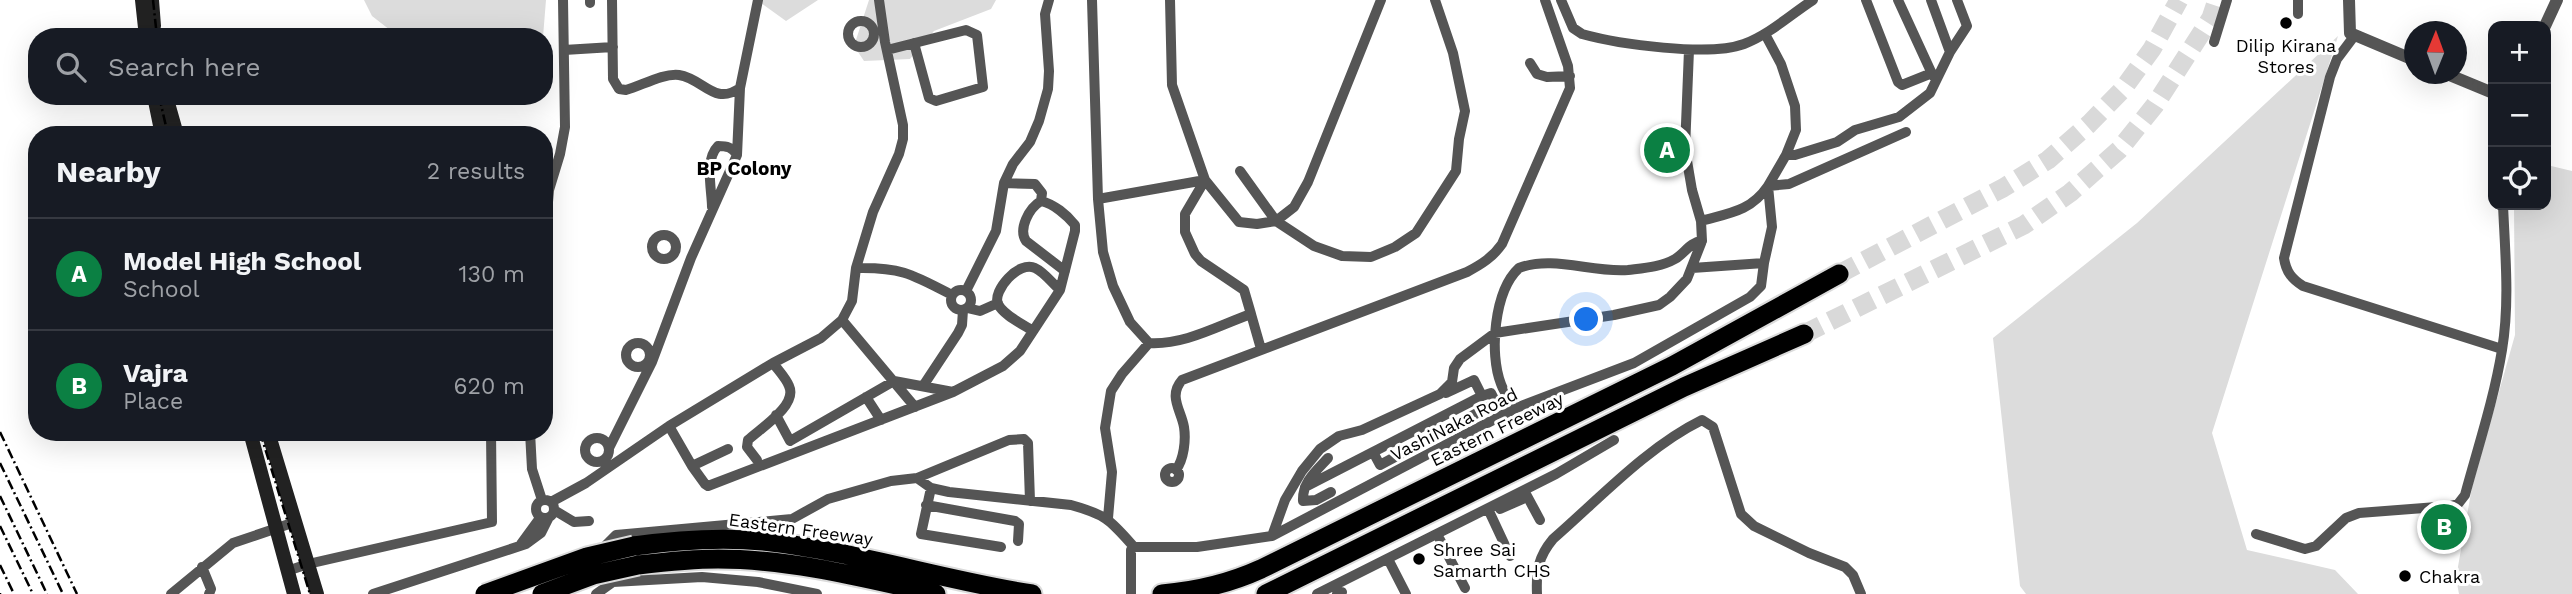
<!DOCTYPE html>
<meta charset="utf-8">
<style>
body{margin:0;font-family:"Work Sans",sans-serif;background:#20242c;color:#f1f3f6}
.controls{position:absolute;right:21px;top:21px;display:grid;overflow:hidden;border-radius:14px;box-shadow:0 7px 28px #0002}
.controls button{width:63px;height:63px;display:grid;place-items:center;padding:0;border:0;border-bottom:2px solid #363941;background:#171b24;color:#f1f3f6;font:35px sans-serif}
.compass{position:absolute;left:2404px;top:21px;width:63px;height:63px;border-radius:50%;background:#171b24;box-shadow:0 7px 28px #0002;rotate:1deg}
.you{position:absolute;left:1587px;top:320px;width:24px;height:24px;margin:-18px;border:5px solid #fff;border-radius:50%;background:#1a73e8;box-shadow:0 0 0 10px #1a73e833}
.badge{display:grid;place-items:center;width:46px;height:46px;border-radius:50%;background:#0b8043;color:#fff;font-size:23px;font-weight:700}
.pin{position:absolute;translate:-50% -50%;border:4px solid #fff;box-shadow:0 2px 7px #0006}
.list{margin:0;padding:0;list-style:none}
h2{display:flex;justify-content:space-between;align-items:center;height:91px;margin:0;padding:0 28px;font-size:30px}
h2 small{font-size:23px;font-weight:400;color:#9ea1a6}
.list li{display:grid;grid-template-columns:46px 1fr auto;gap:21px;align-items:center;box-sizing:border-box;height:112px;padding:0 28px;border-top:2px solid #363941}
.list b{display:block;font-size:26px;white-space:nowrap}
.list p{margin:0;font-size:23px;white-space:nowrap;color:#9ea1a6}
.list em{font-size:23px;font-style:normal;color:#9ea1a6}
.icon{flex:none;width:38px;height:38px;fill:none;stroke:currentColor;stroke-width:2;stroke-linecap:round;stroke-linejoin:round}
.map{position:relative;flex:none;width:2572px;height:594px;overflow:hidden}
.search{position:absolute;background:#171b24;box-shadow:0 7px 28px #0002;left:28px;top:28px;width:525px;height:77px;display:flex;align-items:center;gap:18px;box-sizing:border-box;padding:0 24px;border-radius:28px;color:#9ea1a6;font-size:26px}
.panel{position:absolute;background:#171b24;box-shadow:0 7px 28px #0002;left:28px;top:126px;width:525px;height:315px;border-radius:28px}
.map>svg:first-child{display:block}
</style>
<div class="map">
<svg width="2572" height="594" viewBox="0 0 2572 594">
<rect width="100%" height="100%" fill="#fff"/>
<!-- green -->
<path fill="#dcdcdc" d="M364 0H546L543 37H399L372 16Z
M761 0H818L786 21 761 3Z
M869 0H996L991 9 934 31 910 59 864 61 854 46Z
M2338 36 2212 433 2247 550 2335 570 2358 594H2026L2020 586 1993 338 2137 223Z
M2547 165 2572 171V594H2459L2456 578 2472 487 2515 335 2514 205H2546Z"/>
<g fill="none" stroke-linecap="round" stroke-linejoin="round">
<!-- motorway-tunnel -->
<path stroke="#d9d9d9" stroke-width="19" stroke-dasharray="19 10" stroke-linecap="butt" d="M1839 274 2003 188 2048 160 2089 124 2123 89 2152 49 2179 0
M1804 334 2024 225 2070 193 2119 150 2155 105 2211 18 2217 0"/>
<defs>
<path id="motorway" d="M634 546C677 540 720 537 763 541 854 551 942 580 1032 594
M638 565C664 562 691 559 718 559 791 559 865 578 936 594
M1162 594C1198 591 1228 584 1261 569L1672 366 1839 274
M1266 594 1684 387 1804 334"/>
</defs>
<!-- motorway casing -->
<use href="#motorway" stroke="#dbdbdb" stroke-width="23"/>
<!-- minor -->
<path stroke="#555" stroke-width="10" d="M612 0 613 79 619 89 626 90C641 86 663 73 679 75 704 79 714 106 740 88
M1092 0 1098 199 1103 252 1113 286 1130 322 1149 343C1185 345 1217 326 1251 314L1261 349
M1170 0 1172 85 1205 180 1239 222 1257 224 1276 221 1314 246 1342 256 1371 257 1395 247 1416 233 1456 171 1459 139 1465 111 1453 53 1435 0
M1561 0 1573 28 1582 34C1618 44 1709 57 1744 44 1770 34 1790 15 1813 0
M1866 0 1898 82 1902 85 1932 73
M1898 0 1933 76
M1931 0 1950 52
M590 3V0
M2298 14V0
M848 34a13 13 0 1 1 26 0a13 13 0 1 1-26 0Z
M2355 35 2337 59 2330 77 2284 258C2286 272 2292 279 2303 286L2502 349
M2214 42 2227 0
M564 50 613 47
M887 50 966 30 977 35 983 87 936 101 929 98 914 43
M1530 63 1537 74 1547 77 1570 76
M498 131V135
M1786 155H1795L1837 142 1855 130 1899 117 1930 93 1950 52 1967 26 1957 0
M1240 171 1276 221 1294 207 1308 182 1381 0
M1205 180 1185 214V232L1195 254 1201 261 1244 290 1251 314
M1004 183 1035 184 1042 193 1041 201
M1098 199 1205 180
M712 207C712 190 704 160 718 146 727 146 732 147 737 155
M1701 221C1730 213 1751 211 1768 186L1789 184 1906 132
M652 247a12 12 0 1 1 24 0a12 12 0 1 1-24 0Z
M544 249 549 190 560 154 565 127 563 0
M856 268C901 267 912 274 952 295
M1692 268 1764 263 1772 227 1768 186 1786 155 1796 130 1795 106 1781 64 1765 34
M951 300a10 10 0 1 1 20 0a10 10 0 1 1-20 0Z
M966 291 996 231 1004 183 1013 164 1030 142 1039 121 1048 89 1049 71 1045 14 1049 0
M967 308 980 311 998 303
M842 320 915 407
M1033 331C1023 324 1004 316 998 304 992 291 1019 260 1035 268 1044 272 1052 283 1060 290
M626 355a12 12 0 1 1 24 0a12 12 0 1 1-24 0Z
M923 386 958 333 962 325 963 310
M1446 393 1474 380 1482 396
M866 397 881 420
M1516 408C1511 401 1504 393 1501 384 1489 354 1494 291 1519 268 1553 255 1592 273 1628 270 1644 268 1661 267 1675 259 1685 253 1690 242 1702 241
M776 415 790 441 894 381 953 392
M669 426 692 466 728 449
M498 432H517
M530 432 532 469 542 500
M585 450a12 12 0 1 1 24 0a12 12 0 1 1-24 0Z
M609 448 652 362 691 258 737 155 740 88 758 0
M1328 458C1316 471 1302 482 1303 501L1316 500 1331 492
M757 460 747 447 748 440C761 428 798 405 789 386 786 378 778 370 773 363
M692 466 705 484 708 486 953 392 1003 366 1020 351 1060 290 1075 231V225C1067 215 1054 204 1041 201 1029 208 1018 229 1026 241L1065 271
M1165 475a7 7 0 1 1 14 0a7 7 0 1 1-14 0Z
M1176 470C1184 459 1186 440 1184 427 1181 410 1168 396 1182 380L1467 272C1482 264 1493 257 1502 244L1570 88 1568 66 1545 0
M917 478 1009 440 1024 439 1028 443 1030 501
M1305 487 1482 396 1491 393 1495 401 1494 404 1380 465 1373 452
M931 488 921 534 1001 547
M1526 494 1540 520
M536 509a9 9 0 1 1 18 0a9 9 0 1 1-18 0Z
M551 502 586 483 669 426 773 363 821 338 842 320 852 301 856 268 873 212 899 154 903 139V125L885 42 879 0
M926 505 1015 521 1019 524 1018 541
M1488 509 1510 556
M1500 509 1527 497
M554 510 574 522 589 521
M1108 518 1112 472 1105 428 1111 391 1122 374 1149 343
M1437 534 1465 588
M2256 534 2305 549 2316 546 2346 518 2359 513 2450 506 2458 504 2465 495C2478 447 2494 399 2502 350 2510 302 2505 252 2503 205
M1272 536 1285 500 1302 471 1320 449 1339 436 1362 430 1440 394 1452 382 1454 368 1460 359 1495 333 1614 315 1659 305 1670 297 1687 279 1702 241 1701 221 1692 190 1685 149 1689 50
M521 544 540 518
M607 554 606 545 616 535 792 519 828 499 891 481 917 478 931 488 949 492 1071 505C1107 515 1110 520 1134 547
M1388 559 1406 594
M202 567 211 589 209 594
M287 571 308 564 492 522 491 432
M171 594 233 543 295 522
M373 594 526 544 541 533 549 517
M596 594 613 582 702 577 758 582 817 594
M1131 594V550L1134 547H1197L1272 536 1516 408 1634 363 1750 297 1761 286 1764 263
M1317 594 1556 474 1614 440
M1337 594 1342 592
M1537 594C1536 571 1538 557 1553 539 1599 499 1647 447 1702 420L1713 427 1741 514 1754 526 1809 553 1845 567 1853 575 1861 594"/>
<!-- tertiary -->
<path stroke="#555" stroke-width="12" d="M2349 0 2350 33 2414 60
M2545 26 2557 0
M2447 74 2493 93"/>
<!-- secondary -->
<path stroke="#222" stroke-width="14" d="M142 0 146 37
M152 0 154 26
M154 96 162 135
M166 96 177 135
M250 432 294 594
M268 432 317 594"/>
<!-- motorway -->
<use href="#motorway" stroke="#000" stroke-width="19"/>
<!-- rail -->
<path stroke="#000" stroke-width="2.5" stroke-dasharray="10 3.5 2 3.5" stroke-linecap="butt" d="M153 0 157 37
M159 96 168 135
M0 432 77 594
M260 432 310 594
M0 463 63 594
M0 496 47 594
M0 526 33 594
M0 565 14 594
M0 593V594"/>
<defs>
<path id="motorway-bridge" d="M485 594 587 557 634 546
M542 594 593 575 638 565"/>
</defs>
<!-- motorway-bridge casing -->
<use href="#motorway-bridge" stroke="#dbdbdb" stroke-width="23" stroke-linecap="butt"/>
<!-- motorway-bridge -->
<use href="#motorway-bridge" stroke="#000" stroke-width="19"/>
</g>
<!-- markers -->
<g fill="#000" stroke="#fff" stroke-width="2.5">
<circle cx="2286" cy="23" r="7"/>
<circle cx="1419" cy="559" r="7"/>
<circle cx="2405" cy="576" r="7"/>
</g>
<g text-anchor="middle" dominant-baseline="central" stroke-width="6" stroke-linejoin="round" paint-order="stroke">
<!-- poi labels -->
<g font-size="18" fill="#000" stroke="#fff" text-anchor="start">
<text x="2286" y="45" text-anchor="middle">Dilip Kirana<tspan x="2286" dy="21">Stores</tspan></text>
<text x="1433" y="549">Shree Sai<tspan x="1433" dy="21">Samarth CHS</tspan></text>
<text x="2419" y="576">Chakra</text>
</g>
<!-- street labels -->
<g font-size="18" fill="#000" stroke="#fff">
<text transform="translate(1454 424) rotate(-27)">VashiNaka Road</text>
<text transform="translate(1497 429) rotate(-26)">Eastern Freeway</text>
<text transform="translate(801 529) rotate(8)">Eastern Freeway</text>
</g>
<!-- neighbourhood labels -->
<g font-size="19" font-weight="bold" fill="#000" stroke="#fff">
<text x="744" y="168">BP Colony</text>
</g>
</g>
</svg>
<div class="controls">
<button>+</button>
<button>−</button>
<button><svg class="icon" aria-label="locate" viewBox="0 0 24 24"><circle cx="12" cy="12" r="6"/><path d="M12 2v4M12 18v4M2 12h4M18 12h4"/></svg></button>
</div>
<svg class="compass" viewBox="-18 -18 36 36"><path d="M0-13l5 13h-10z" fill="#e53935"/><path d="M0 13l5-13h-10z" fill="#9ea1a6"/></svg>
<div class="you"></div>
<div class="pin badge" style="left:1667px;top:150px">A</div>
<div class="pin badge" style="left:2444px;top:527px">B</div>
<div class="search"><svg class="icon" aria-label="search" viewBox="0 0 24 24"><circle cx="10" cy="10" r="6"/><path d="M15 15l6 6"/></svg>Search here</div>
<section class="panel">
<h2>Nearby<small>2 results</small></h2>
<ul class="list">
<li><span class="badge">A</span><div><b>Model High School</b><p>School</p></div><em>130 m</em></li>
<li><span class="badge">B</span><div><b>Vajra</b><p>Place</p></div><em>620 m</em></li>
</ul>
</section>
</div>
